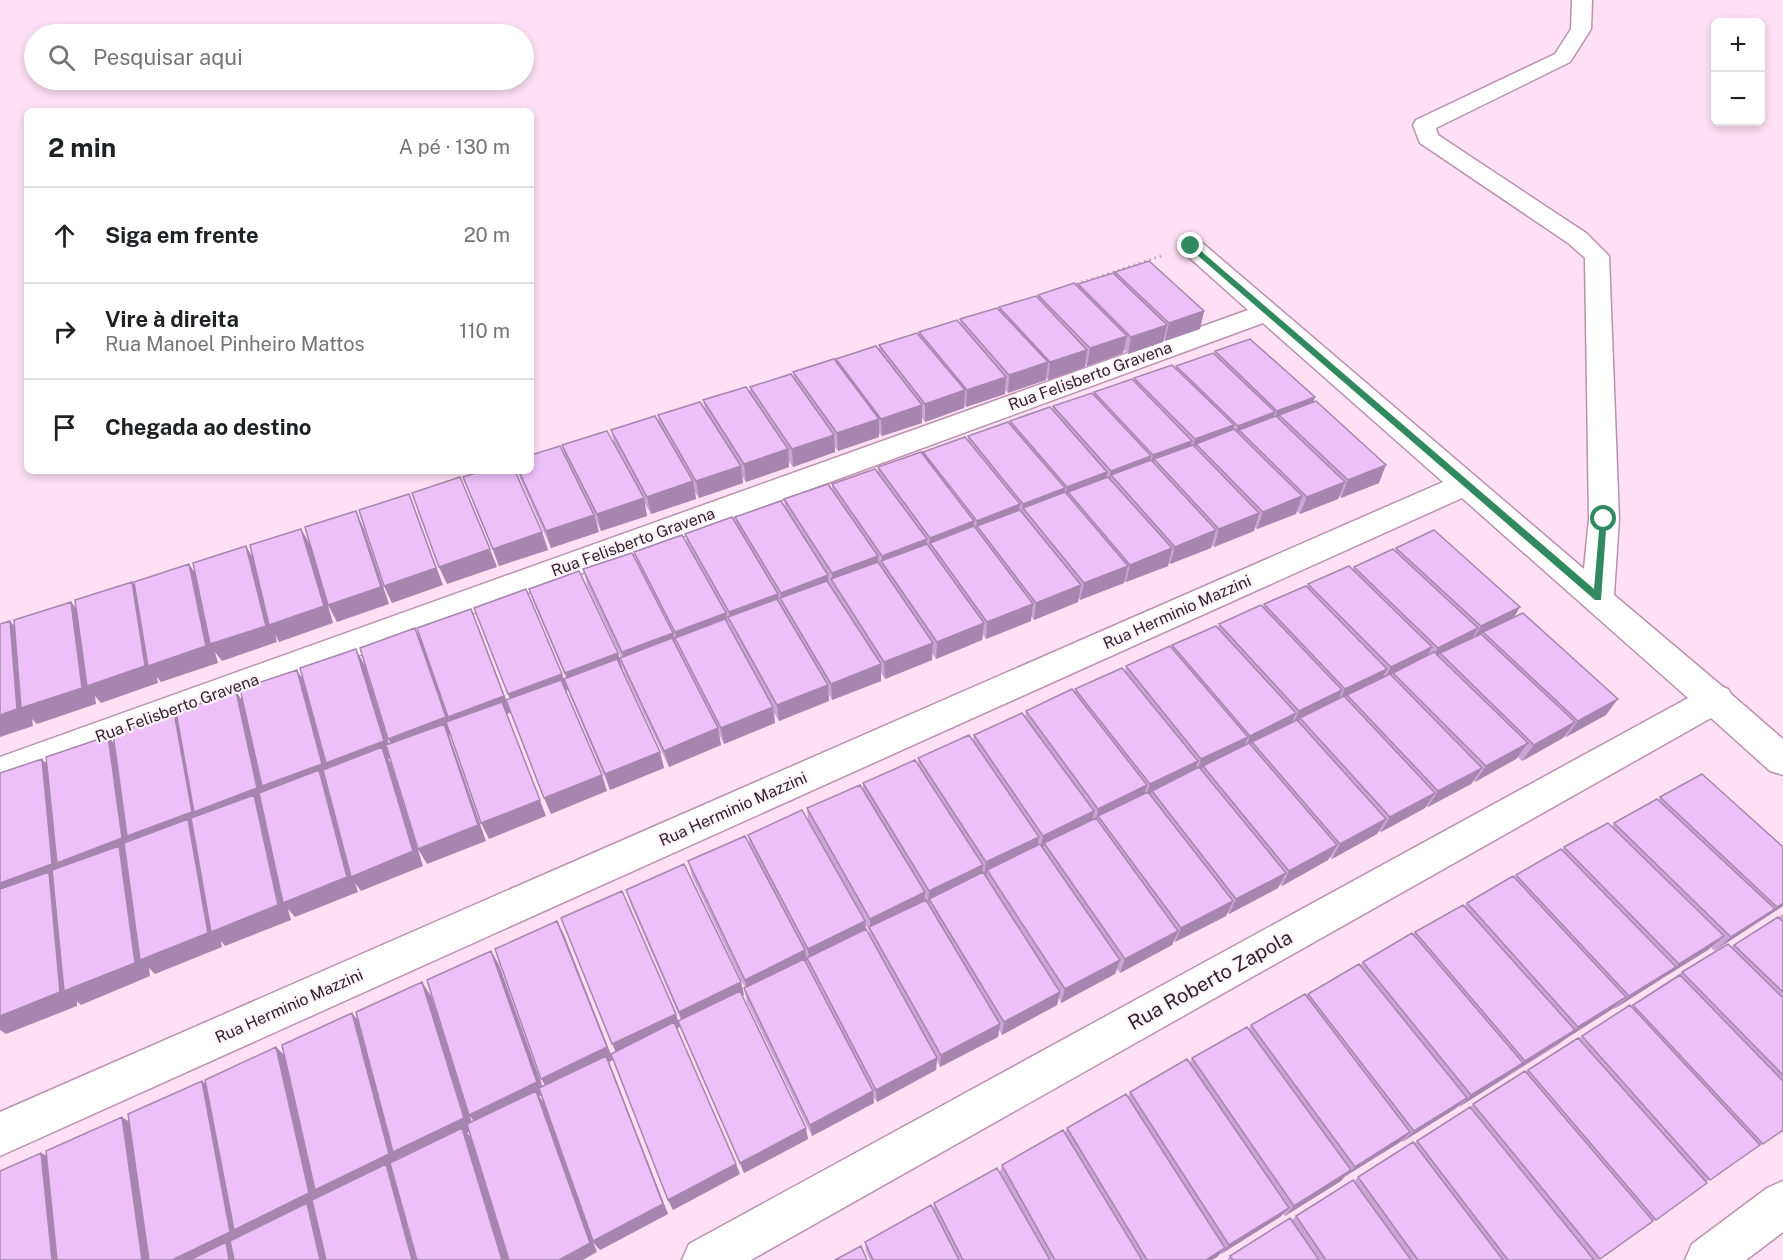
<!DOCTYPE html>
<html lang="pt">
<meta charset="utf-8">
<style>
body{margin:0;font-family:"Public Sans",sans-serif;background:#f2f2f2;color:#202124}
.controls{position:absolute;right:18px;top:18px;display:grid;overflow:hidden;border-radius:9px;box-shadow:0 3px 9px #0003}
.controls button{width:54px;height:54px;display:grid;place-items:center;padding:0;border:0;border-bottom:2px solid #e0e0e0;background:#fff;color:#202124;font:30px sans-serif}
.stop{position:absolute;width:18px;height:18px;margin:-14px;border:4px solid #318a5f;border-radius:50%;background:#fff}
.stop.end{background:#318a5f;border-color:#fff;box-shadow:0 2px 6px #0008}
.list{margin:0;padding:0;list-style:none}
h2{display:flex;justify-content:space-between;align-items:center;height:78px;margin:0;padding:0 24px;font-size:26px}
h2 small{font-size:20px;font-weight:400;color:#757577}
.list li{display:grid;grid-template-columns:39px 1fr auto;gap:18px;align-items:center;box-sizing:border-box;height:96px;padding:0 24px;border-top:2px solid #e0e0e0}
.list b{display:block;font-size:22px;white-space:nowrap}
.list p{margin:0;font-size:20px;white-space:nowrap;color:#757577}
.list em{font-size:20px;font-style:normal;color:#757577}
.icon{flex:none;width:33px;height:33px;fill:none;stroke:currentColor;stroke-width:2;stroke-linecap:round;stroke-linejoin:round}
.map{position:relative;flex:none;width:1783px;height:1260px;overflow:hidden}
.search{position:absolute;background:#fff;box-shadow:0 3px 9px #0003;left:24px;top:24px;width:510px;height:66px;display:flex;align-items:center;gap:15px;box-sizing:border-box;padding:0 21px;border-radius:33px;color:#757577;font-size:22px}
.panel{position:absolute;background:#fff;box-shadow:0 3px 9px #0003;left:24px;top:108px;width:510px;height:366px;border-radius:9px}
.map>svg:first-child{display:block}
</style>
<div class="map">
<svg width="1783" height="1260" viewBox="0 0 1783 1260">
<rect width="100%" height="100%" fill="#fde0f3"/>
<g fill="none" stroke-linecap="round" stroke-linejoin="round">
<defs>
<path id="minor" d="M1572 0H1592L1591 29 1570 62 1436 128 1438 135 1586 233 1609 256 1619 519 1614 595 1723 687 1728 689 1731 694 1783 739V775L1770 771 1711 718 751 1260H682L689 1244 1688 698 1462 498 0 1156V1112L1443 482 1263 323 0 787V757L1248 310 1182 251 1179 246 1182 241 1191 239 1200 241 1584 569 1589 519 1585 258 1568 243 1420 143 1413 125 1416 120 1555 54 1571 29Z
M1783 1181V1232L1746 1260H1685L1692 1244 1767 1188Z"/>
</defs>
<!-- minor casing -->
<use href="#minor" stroke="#bd90ae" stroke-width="3"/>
<!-- path -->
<path stroke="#bda4b5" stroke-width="3" stroke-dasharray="1.5 4" stroke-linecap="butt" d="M1071 286 1161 256"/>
<!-- minor -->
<use href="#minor" fill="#fff" fill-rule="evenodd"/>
</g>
<!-- wall -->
<path fill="#cca5d7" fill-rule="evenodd" d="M1115 272 1204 311 1200 329 1165 341 1164 340 1163 342 1128 354 1124 350 1123 353 1087 366 1085 364V367L1048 380 1046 377V380L1008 393 1005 390V394L966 407 965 405 964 408 925 422 922 418V423L882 436 879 433V437L838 451 835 447V452L793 467 788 460 789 467 746 482 742 476 743 483 699 498 695 492 696 499 651 514 644 502 647 516 601 531 596 521 599 532 551 548 520 478 518 471H531L565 457 562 445 614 443 611 430 659 423 658 415 705 408 703 400 750 394V387L794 378 793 372 836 363V359L879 350V345L919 335V332L960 324V319L999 310V307L1038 298V295L1078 287V284L1115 274Z
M1215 351 1315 397 1313 402 1379 483 1341 498 1340 496 1338 499 1300 514 1297 511 1296 514 1257 529 1255 527 1254 531 1214 547 1212 545 1211 548 1170 564 1169 562 1168 566 1126 582 1125 581 1124 583 1080 600 1078 598V602L1034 620 1031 616V621L986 639 983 635 982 640 936 659 932 653V660L885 679 881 673V681L832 700 828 693 829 701 779 721 774 713 775 723 724 744 719 734 721 745 669 767 625 674 620 658 621 657 588 587 583 569 637 562 634 552 687 544 685 534 736 524 735 517 785 507 784 499 832 490V484L878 473V467L923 455V452L968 440V436L1010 424V421L1052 410 1053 406 1094 395V392L1134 380V378L1176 369V366L1214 354Z
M463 477 542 532 548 550 499 566Z
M1396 548 1514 617 1606 715 1566 737 1565 736 1563 738 1522 761 1518 757 1516 759 1475 782 1474 781 1471 784 1428 807 1426 806 1425 808 1381 832 1379 831 1377 834 1332 859 1330 857 1328 860 1282 886 1280 884 1278 888 1229 914 1228 912 1226 916 1175 942 1174 940 1172 945 1120 973 1117 969 1115 974 1061 1003 1059 998 1057 1005 1002 1035 999 1030 998 1037 940 1067 937 1061 936 1070 877 1102 873 1096 874 1103 812 1136 747 1002 744 988H745L692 876 688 861 750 845 748 835 808 820 807 808 863 789V783L918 765V758L973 741 974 735 1025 717 1026 711 1075 692V689L1125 671 1126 666 1171 648 1172 645 1218 628 1219 624 1263 607 1264 604 1307 587 1308 584 1353 569 1354 567 1395 551ZM866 925 869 931V936L866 930Z
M529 589 618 653 623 670H622L660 752 664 768 610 790 570 696 564 679 566 678 535 606Z
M1660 797 1783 906 1714 951 1711 947 1614 1009 1613 1008 1565 1039 1561 1043 1459 1107 1458 1106 1455 1109 1402 1142 1401 1141 1344 1177 1341 1181 1285 1216 1283 1214 1280 1217 1221 1254V1253L1217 1257 1212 1260H870L866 1251 865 1242 933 1210 934 1203 1000 1173 1002 1165 1065 1133 1067 1128 1128 1097 1130 1092 1190 1063 1192 1058 1249 1029 1251 1025 1306 996 1308 994 1360 965 1363 962 1413 934 1415 932 1464 906 1467 903 1515 878 1516 875 1562 850 1564 847 1612 826 1614 823 1658 800Z
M626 890 741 982 744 995 742 996 808 1139 744 1173 680 1027 677 1028 740 1174 673 1210 613 1060 609 1062 668 1214 600 1250 593 1242 597 1252 509 1260 46 1155 129 1122 206 1085 276 1047 284 1055 358 1020 431 996 491 951 499 965 543 1087 545 1085 557 921 564 935 611 1054 681 1020 631 905ZM542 1095 581 1208 544 1103 539 1096ZM469 1115 474 1121 471 1122ZM469 1131 472 1138 467 1133Z
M1783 914V1130L1706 1182 1707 1183 1598 1260H1225H1227L1230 1256 1292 1220 1296 1216 1354 1181 1358 1177 1414 1143 1470 1108 1473 1104 1582 1036 1631 1006 1682 972 1731 947Z"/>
<!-- shaded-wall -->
<path fill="#a686af" d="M1204 311 1200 329 1165 341 1169 323Z
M1167 325 1163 342 1128 354 1131 337Z
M1127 336 1123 353 1087 366 1090 348Z
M1087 350 1085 367 1048 380 1050 362Z
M1048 362 1046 380 1008 393 1009 375Z
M1006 377 1005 394 966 407 967 390Z
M965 390 964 408 925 422V404Z
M1315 397 1309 415H1279L1275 427 1272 429 1277 411Z
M922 405V423L882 436 881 419Z
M1275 412 1270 430H1239L1235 443 1233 444 1238 426Z
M879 419V437L838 451 837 433Z
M1234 425 1229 443 1196 444 1193 456 1190 457 1195 439Z
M834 435 835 452 793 467 792 449Z
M1192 441 1188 458 1154 459 1151 472 1149 473 1153 455Z
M788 449 789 467 746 482 744 464Z
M1151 456 1147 473 1111 475 1109 488H1107L1111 471Z
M1386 465 1379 483 1341 498 1348 480Z
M741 466 743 483 699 498 696 481Z
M1107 472 1104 490 1068 492 1066 504 1064 505 1067 487Z
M693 481 696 499 651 514 647 497Z
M1345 482 1338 499 1300 514 1307 497Z
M1065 488 1062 505 1023 508 1021 521 1023 504Z
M409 494 416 512 443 585 392 603 384 586Z
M1302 496 1296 514 1257 529 1263 512Z
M644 498 647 516 601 531 597 514Z
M1020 504 1018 522 977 526 976 538H975L977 521Z
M356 511 364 529 389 604 337 622 328 605Z
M1259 513 1254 531 1214 547 1219 529Z
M594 515 599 532 551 548 546 531Z
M974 521 973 539 930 543 929 555 930 538Z
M301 529 311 546 333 623 279 642 275 634 277 642 222 661 215 652 218 663 161 682 157 677 158 683 101 703 95 696 96 704 37 724 32 719 33 726 0 737V715L10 621 25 638 71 602 85 619 132 582 145 599 189 564 201 582 246 546 256 563Z
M1216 530 1211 548 1170 564 1175 547Z
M542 532 548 550 499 566 493 549Z
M927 539 926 557 882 561V556Z
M1172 548 1168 566 1126 582 1130 565Z
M490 549 497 567 447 584 439 567Z
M878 556V574L832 580V573Z
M1128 566 1124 583 1080 600 1084 583Z
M828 575 829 592 782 601 781 593Z
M1081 585 1078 602 1034 620 1036 603Z
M778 594 780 611 731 622 729 612Z
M1033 604 1031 621 986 639 987 622Z
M1520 607 1510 624 1483 632 1479 639 1471 643 1481 626Z
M726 613 728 630 678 644 675 632Z
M984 623 982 640 936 659 937 642Z
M478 626 511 712 507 714 546 816 489 839 481 823 456 733 448 717Z
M415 628 423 645 454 734 449 735 486 841 427 864 418 849 397 755 388 739Z
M1478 628 1468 645 1440 653 1436 661 1429 664 1438 648Z
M673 633 677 650 627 668 622 652Z
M933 643 932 660 885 679 884 662Z
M1432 647 1423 664 1393 673 1389 680 1382 684 1391 667Z
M356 649 365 666 393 757 388 759 391 763 423 866 361 891 355 883 358 892 295 917 288 909 291 920 225 946 221 941 222 947 155 974 149 968 150 976 81 1005 77 1001V1006L6 1034 0 1030V1037V883L42 759 58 775 108 736 122 752 174 712 186 729 236 691 247 708 297 670 307 686Z
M618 653 623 670 571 690 565 673Z
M881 664V681L832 700 831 684Z
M1387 669 1379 685 1347 695 1343 703 1337 706 1345 689Z
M562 674 568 690 514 711 508 694Z
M828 685 829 701 779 721 777 705Z
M1342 690 1335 707 1300 718 1297 725 1291 728 1299 711Z
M1618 699 1606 715 1566 737 1578 721Z
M773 707 775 723 724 744 721 728Z
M1296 713 1288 730 1252 742 1249 749 1244 752 1250 736Z
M1575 722 1563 738 1522 761 1534 745Z
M718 728 721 745 669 767 664 751Z
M1248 737 1241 753 1203 766 1200 773 1196 775 1201 759Z
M1528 743 1516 759 1475 782 1486 766Z
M660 752 664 768 610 790 605 774Z
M1198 761 1193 777 1152 791 1149 798 1145 800 1150 784Z
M1482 768 1471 784 1428 807 1438 791Z
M602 775 607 791 551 814 544 798Z
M1147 785 1142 801 1098 816 1097 824 1095 825 1098 809Z
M1435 793 1425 808 1381 832 1390 817Z
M1094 811 1091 826 1044 843 1043 850 1040 851 1043 836Z
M1386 819 1377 834 1332 859 1340 844Z
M1039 837 1036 852 987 870 986 877H984L986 862Z
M1337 845 1328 860 1282 886 1289 871Z
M983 865 981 880 929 899V905L928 906 929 891Z
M1286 873 1278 888 1229 914 1236 899Z
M925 892 924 906 870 930V919Z
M1233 901 1226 916 1175 942 1181 928Z
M1783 903V906L1714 951 1731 937Z
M557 921 564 935 613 1060 609 1062 668 1214 600 1250 593 1242 597 1252 583 1260H559L478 1126 469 1115 491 951 499 965 545 1094 539 1096 544 1103 593 1241 549 1091 541 1079Z
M865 921 866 936 809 963 808 949Z
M1178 931 1172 945 1120 973 1125 959Z
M1724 936 1708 950 1663 978 1679 964Z
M805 950 807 964 748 994 745 980Z
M1120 960 1115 974 1061 1003 1065 989Z
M1676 967 1660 980 1614 1009 1629 996Z
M422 982 431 996 474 1129 467 1133 472 1139 509 1260H502L398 1156 421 1260H412L321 1194 323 1203 313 1208 320 1213 331 1260H172L202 1081 217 1093 276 1047 289 1060 352 1013 363 1026Z
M741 982 744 995 683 1025 679 1012Z
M1060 992 1057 1005 1002 1035 1004 1022Z
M1626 997 1611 1010 1512 1073 1525 1061Z
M676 1014 680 1027 618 1057 612 1044Z
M1000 1024 998 1037 940 1067 941 1055Z
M937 1058 936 1070 877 1102 876 1090Z
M1523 1063 1509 1075 1459 1107 1471 1095Z
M873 1091 874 1103 812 1136 810 1125Z
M1467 1098 1455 1109 1402 1142 1414 1131Z
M122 1117 139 1128 159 1260H142Z
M806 1128 808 1139 744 1173 740 1163Z
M1410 1132 1399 1143 1344 1177 1355 1167Z
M41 1153 61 1163 71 1260H52Z
M736 1164 740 1174 673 1210 668 1200Z
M1351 1170 1341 1181 1285 1216 1294 1206Z
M1289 1208 1280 1217 1221 1254 1229 1245Z
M1225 1248 1217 1257 1212 1260H1206Z"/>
<!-- building -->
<path fill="#edc0fa" stroke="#a686af" stroke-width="1.5" d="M1149 261 1204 311 1169 323 1115 272Z
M1113 273 1167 325 1131 337 1078 284Z
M1074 283 1127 336 1090 348 1038 295Z
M1036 296 1087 350 1050 362 999 307Z
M997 308 1048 362 1009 375 960 319Z
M957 320 1006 377 967 390 919 332Z
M917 333 965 390 925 404 879 345Z
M1250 339 1315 397 1277 411 1215 351Z
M876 346 922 405 881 419 836 359Z
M1213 353 1275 412 1238 426 1176 366Z
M834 359 879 419 837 433 793 372Z
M1172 365 1234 425 1195 439 1134 378Z
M791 374 834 435 792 449 750 387Z
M1132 379 1192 441 1153 455 1094 392Z
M746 387 788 449 744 464 703 400Z
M1092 393 1151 456 1111 471 1053 406Z
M1316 401 1386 465 1348 480 1279 415Z
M700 402 741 466 696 481 658 415Z
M1050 407 1107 472 1067 487 1010 421Z
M655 416 693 481 647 497 611 430Z
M1276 416 1345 482 1307 497 1239 430Z
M1008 422 1065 488 1023 504 968 436Z
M1234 429 1302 496 1263 512 1196 444Z
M607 431 644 498 597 514 562 445Z
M965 437 1020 504 977 521 923 452Z
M1193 445 1259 513 1219 529 1154 459Z
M560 446 594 515 546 531 519 471H531V455Z
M921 452 974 521 930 538 878 467Z
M1151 460 1216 530 1175 547 1111 475Z
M875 469 927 539 882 556 832 484Z
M482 471H515L542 532 493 549 463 477Z
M460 477 490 549 439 567 412 493Z
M1108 477 1172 548 1130 565 1068 492Z
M828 484 878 556 832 573 784 499Z
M1065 492 1128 566 1084 583 1023 508Z
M409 494 436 568 384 586 359 510Z
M781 501 828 575 781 593 735 517Z
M1020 510 1081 585 1036 603 977 526Z
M356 511 381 587 328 605 305 527Z
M732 517 778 594 729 612 685 534Z
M974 526 1033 604 987 622 930 543Z
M301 529 324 606 269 625 250 545Z
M1434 530 1520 607 1481 626 1396 548Z
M682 535 726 613 675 632 634 552Z
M927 544 984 623 937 642 881 561Z
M246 546 266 626 210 644 193 563Z
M1393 549 1478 628 1438 648 1354 567Z
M632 553 673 633 622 652 583 569Z
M878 562 933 643 884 662 831 579Z
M189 564 206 646 148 666 134 582Z
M1349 566 1432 647 1391 667 1308 584Z
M579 571 618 653 565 673 529 589Z
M827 581 881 664 831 684 780 598Z
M132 582 145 666 87 686 75 600Z
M1306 586 1387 669 1345 689 1264 604Z
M526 589 562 674 508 694 474 608Z
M777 599 828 685 777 705 728 617Z
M71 602 82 688 21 708 14 620Z
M1261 605 1342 690 1299 711 1219 624Z
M471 609 504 696 448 717 417 628Z
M1523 613 1618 699 1578 721 1483 632Z
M725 619 773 707 721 728 675 638Z
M10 621 17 709 0 715V624Z
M1216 626 1296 713 1250 736 1172 645Z
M415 628 446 717 388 739 360 648Z
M1481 634 1575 722 1534 745 1440 653Z
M672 638 718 728 664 751 620 658Z
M1170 646 1248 737 1201 759 1126 666Z
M356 649 384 741 326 763 300 668Z
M1434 652 1528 743 1486 766 1393 673Z
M617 659 660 752 605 774 564 679Z
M1122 668 1198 761 1150 784 1075 689Z
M297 670 322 764 262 786 240 689Z
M1390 674 1482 768 1438 791 1347 695Z
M561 680 602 775 544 798 506 700Z
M1072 689 1147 785 1098 809 1026 711Z
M236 691 257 788 194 812 176 712Z
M1344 696 1435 793 1390 817 1300 718Z
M502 702 540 800 481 823 446 722Z
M174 712 192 812 127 836 113 734Z
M1022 713 1094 811 1043 836 974 735Z
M1297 720 1386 819 1340 844 1252 742Z
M444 724 478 825 418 849 386 745Z
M969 735 1039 837 986 862 918 758Z
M108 736 122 838 57 863 46 757Z
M1249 743 1337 845 1289 871 1203 766Z
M382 747 413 851 351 877 323 770Z
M42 759 52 864 0 883V773Z
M915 760 983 865 929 891 863 783Z
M1199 767 1286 873 1236 899 1152 791Z
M319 770 347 877 283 903 259 793Z
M1702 774 1783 847V903L1777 907 1660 797Z
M860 785 925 892 870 919 807 808Z
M1148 792 1233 901 1181 928 1098 816Z
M254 795 278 905 211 932 191 818Z
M1657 799 1775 909 1731 937 1614 823Z
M802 810 865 921 808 949 748 835Z
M1096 818 1178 931 1125 959 1044 843Z
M188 819 208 933 140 960 124 843Z
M1608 823 1724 936 1679 964 1564 847Z
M745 836 805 950 745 980 688 861Z
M1040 844 1120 960 1065 989 987 870Z
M119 846 135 963 64 991 52 870Z
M1561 849 1676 967 1629 996 1516 875Z
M684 864 741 982 679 1012 626 890Z
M49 872 60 992 0 1016V889Z
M983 872 1060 992 1004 1022 929 899Z
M1513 876 1626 997 1578 1027 1467 903Z
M622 891 676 1014 612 1044 561 918Z
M926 900 1000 1024 941 1055 869 927Z
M1463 905 1575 1030 1525 1061 1415 932Z
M1778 917 1783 922V992L1734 945Z
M557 921 607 1047 541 1079 495 949Z
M866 929 937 1058 876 1090 807 958Z
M1412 933 1523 1063 1471 1095 1363 962Z
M1728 944 1783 998V1075L1682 972Z
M491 951 537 1082 469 1115 427 980Z
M804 959 873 1091 810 1125 744 988Z
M1359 964 1467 1098 1414 1131 1308 994Z
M1680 975 1783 1081V1130L1763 1144 1633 1005Z
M422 982 464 1118 393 1152 356 1012Z
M740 991 806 1128 740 1163 678 1021Z
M1305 994 1410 1132 1355 1167 1251 1025Z
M1630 1005 1760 1145 1710 1180 1582 1036Z
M352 1013 389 1154 315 1190 282 1045Z
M674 1022 736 1164 668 1200 611 1054Z
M1247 1027 1351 1170 1294 1206 1192 1058Z
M1578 1038 1707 1183 1656 1220 1528 1070Z
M276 1047 309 1193 234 1230 205 1080Z
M606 1056 663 1204 593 1241 539 1088Z
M1187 1059 1289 1208 1229 1245 1130 1092Z
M1525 1071 1653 1221 1600 1259 1473 1104Z
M202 1081 230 1232 172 1260H149L128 1114Z
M536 1091 590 1243 559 1260H509L467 1124Z
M1126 1094 1225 1248 1206 1260H1147L1067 1128Z
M1470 1107 1594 1260H1508L1417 1141Z
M122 1117 142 1260H57L46 1151Z
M462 1128 502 1260H417L390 1163Z
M1063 1130 1142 1260H1055L1002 1165Z
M1413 1142 1503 1260H1418L1358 1177Z
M41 1153 52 1260H0V1171Z
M386 1164 412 1260H326L312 1200Z
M997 1168 1050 1260H963L934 1203Z
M1353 1180 1411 1260H1326L1296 1216Z
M307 1203 320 1260H234L230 1241Z
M931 1205 959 1260H873L865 1242Z
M1290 1218 1319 1260H1233L1230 1256Z
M226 1242 229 1260H190Z
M861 1246 867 1260H835Z"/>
<!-- route -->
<path fill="#318a5f" d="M1189 245H1194L1594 589 1600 519 1601 516H1607L1601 600H1595L1189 248Z"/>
<g text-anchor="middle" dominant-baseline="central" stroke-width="4.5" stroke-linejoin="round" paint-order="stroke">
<!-- street labels -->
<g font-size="16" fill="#33212d" stroke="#fef4fa">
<text transform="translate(1090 376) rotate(-20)">Rua Felisberto Gravena</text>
<text transform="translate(633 542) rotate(-20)">Rua Felisberto Gravena</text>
<text transform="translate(1177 612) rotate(-24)">Rua Herminio Mazzini</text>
<text transform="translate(177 708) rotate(-20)">Rua Felisberto Gravena</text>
<text transform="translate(733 809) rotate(-24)">Rua Herminio Mazzini</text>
<text transform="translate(289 1006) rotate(-24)">Rua Herminio Mazzini</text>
</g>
<!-- near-street labels -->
<g font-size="20" fill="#33212d" stroke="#fef4fa">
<text transform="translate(1210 980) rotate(-29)">Rua Roberto Zapola</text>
</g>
</g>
</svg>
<div class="controls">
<button>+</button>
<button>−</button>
</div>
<div class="stop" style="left:1604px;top:519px"></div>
<div class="stop end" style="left:1191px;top:246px"></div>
<div class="search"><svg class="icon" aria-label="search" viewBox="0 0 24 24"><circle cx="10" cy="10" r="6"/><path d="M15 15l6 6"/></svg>Pesquisar aqui</div>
<section class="panel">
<h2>2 min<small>A pé · 130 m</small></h2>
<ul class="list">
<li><svg class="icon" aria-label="ahead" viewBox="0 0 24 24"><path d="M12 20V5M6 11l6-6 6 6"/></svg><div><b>Siga em frente</b></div><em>20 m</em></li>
<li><svg class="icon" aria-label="right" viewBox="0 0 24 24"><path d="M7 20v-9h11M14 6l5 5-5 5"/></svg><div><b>Vire à direita</b><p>Rua Manoel Pinheiro Mattos</p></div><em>110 m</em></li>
<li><svg class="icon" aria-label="arrive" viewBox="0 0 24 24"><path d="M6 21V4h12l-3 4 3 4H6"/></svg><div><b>Chegada ao destino</b></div></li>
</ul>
</section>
</div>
